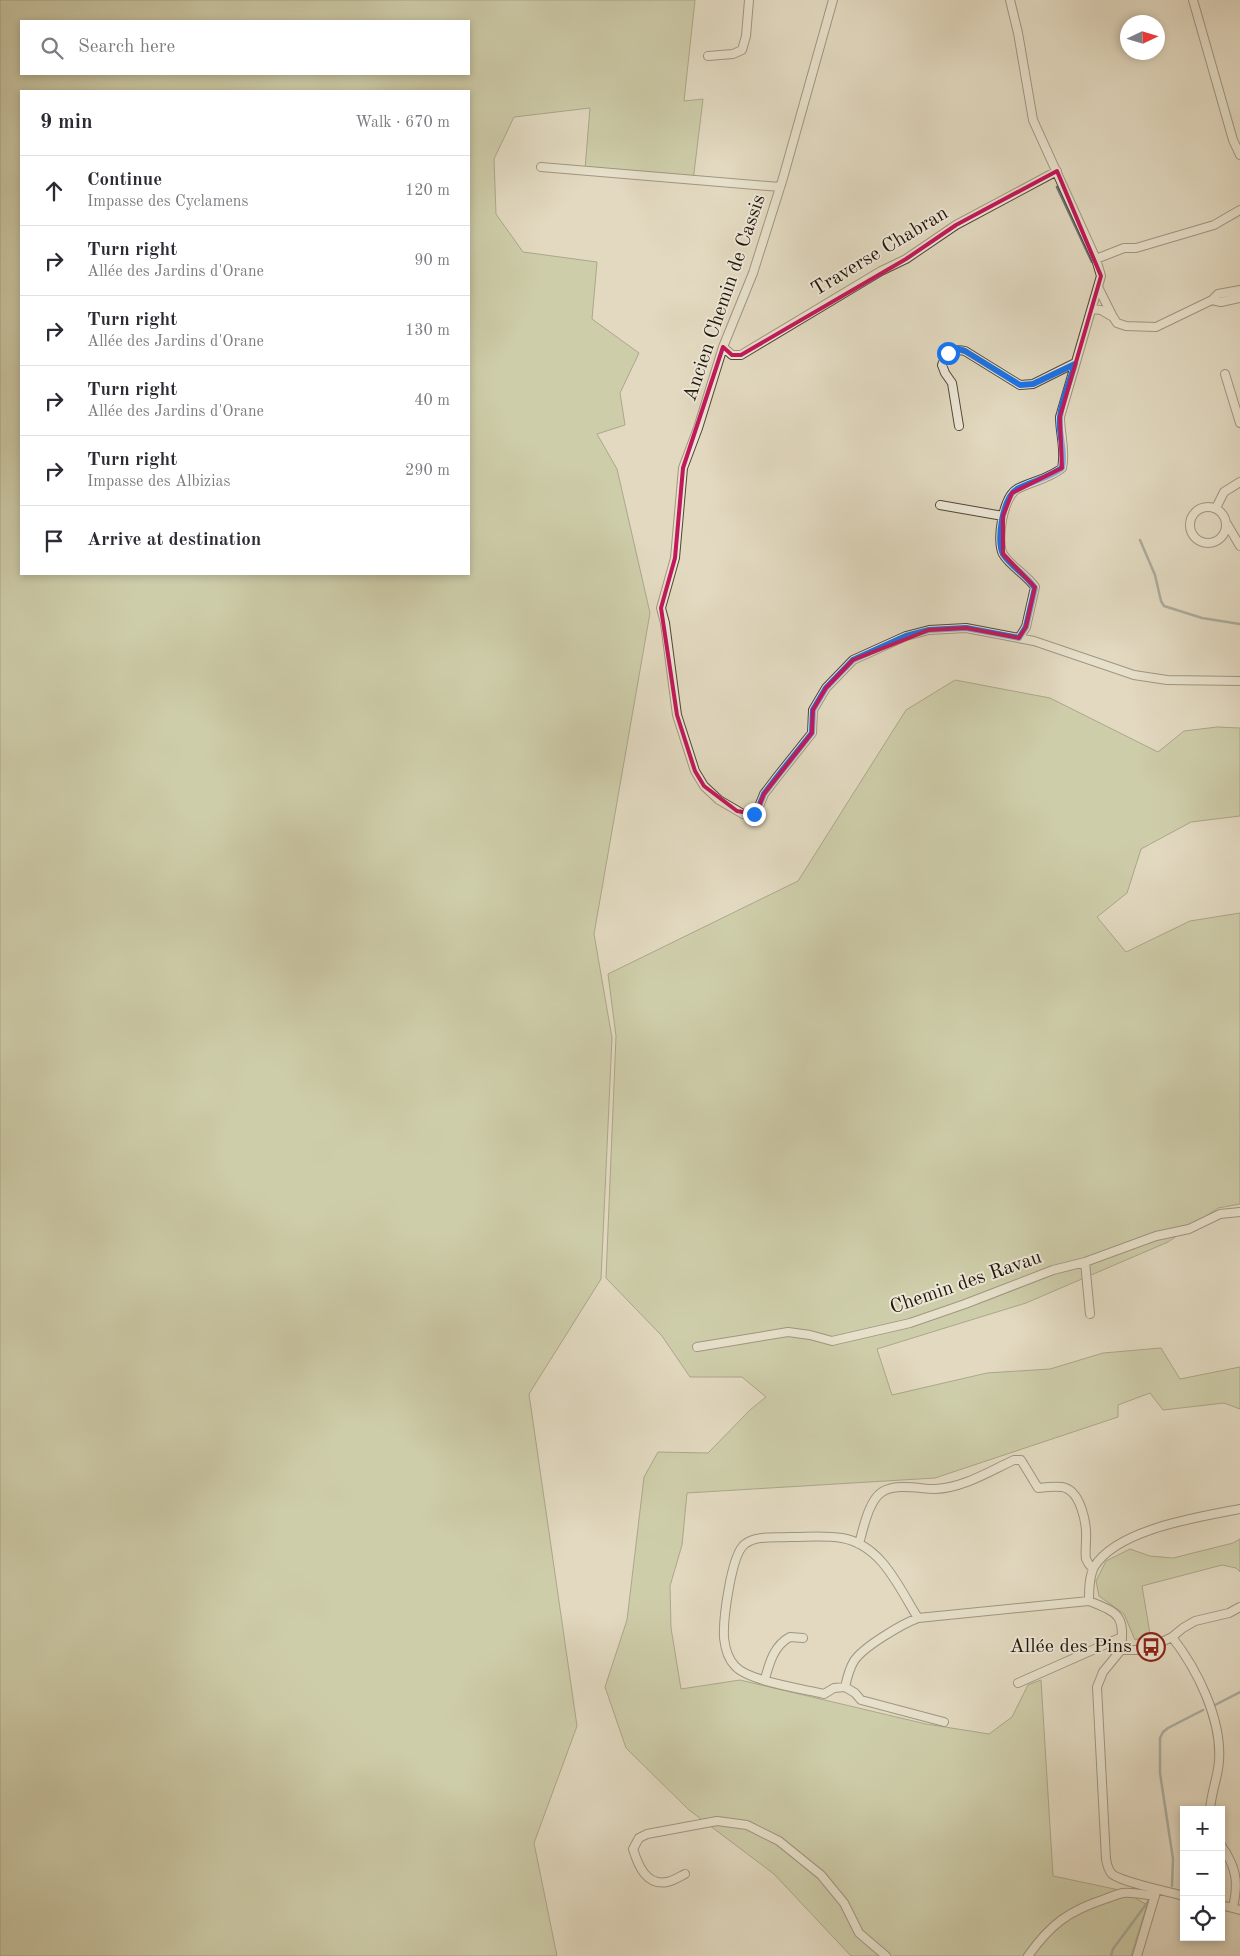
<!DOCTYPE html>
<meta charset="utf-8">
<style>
body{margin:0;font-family:"Old Standard TT",serif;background:#f2f2f3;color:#2b2b33}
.controls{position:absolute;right:15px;bottom:15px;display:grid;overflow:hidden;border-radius:0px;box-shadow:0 2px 8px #0003}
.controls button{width:45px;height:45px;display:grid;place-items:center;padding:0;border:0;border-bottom:1px solid #e1e1e2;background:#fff;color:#2b2b33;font:25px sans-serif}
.compass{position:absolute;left:1120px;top:15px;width:45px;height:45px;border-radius:50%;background:#fff;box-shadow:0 2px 8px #0003;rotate:86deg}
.stop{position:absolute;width:15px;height:15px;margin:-11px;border:4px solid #1a73e8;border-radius:50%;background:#fff}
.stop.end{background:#1a73e8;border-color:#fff;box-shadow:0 1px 5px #0008}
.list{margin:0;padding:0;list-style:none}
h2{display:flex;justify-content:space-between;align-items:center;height:65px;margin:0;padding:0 20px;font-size:21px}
h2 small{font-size:16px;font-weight:400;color:#7c7c81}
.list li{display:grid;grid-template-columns:32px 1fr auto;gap:15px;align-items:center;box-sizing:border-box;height:70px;padding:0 20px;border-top:1px solid #e1e1e2}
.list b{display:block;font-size:19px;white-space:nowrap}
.list p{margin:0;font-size:16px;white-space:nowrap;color:#7c7c81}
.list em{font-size:16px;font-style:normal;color:#7c7c81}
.icon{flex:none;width:28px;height:28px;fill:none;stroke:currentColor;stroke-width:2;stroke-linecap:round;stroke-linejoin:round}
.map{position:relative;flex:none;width:1240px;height:1956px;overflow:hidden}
.search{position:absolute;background:#fff;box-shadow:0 2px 8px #0003;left:20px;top:20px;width:450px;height:55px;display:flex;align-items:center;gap:12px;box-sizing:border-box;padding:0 18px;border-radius:0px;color:#7c7c81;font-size:19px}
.panel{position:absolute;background:#fff;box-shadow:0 2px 8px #0003;left:20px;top:90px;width:450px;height:485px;border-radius:0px}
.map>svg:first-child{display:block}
</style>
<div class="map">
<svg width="1240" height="1956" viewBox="0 0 1240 1956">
<rect width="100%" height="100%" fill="#e2d9c0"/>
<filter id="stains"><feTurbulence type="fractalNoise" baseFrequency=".004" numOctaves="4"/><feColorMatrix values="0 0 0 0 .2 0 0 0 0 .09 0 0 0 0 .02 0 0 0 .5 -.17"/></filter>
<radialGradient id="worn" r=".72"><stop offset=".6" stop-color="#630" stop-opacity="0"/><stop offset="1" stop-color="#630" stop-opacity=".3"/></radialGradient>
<!-- green -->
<path fill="#b6be90" stroke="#6a6a4d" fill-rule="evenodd" d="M0 0H695L684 101 703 99 693 181 585 169 590 108 514 117 494 159 496 214 523 252 597 262 592 319 639 353 620 393 625 425 597 434 617 469 650 613 594 934 612 1038 601 1279 529 1394 577 1726 534 1843 557 1956H0ZM21 21H469V74H21ZM21 91H469V574H21Z
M955 680 1050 698 1158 752 1184 731 1217 727 1240 728V816L1191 822 1141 849 1127 893 1097 917 1126 952 1190 921 1240 913V1204L1218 1208 1168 1242 1026 1303 877 1349 892 1395 987 1373 1050 1369 1103 1353 1161 1348 1180 1379 1240 1367V1409L1224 1403 1163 1410 1150 1393 1118 1405V1417L935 1478 687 1493 682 1545 670 1586 671 1628 681 1689 740 1680 926 1724 989 1734 1012 1717 1028 1685 1041 1680 1053 1876 1124 1891 1147 1905 1131 1956H851L774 1874 689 1810 626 1748 605 1687 627 1620 644 1477 658 1452 708 1453 750 1410 766 1397 742 1377H690L662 1336 606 1278 616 1036 608 974 798 881 906 710Z
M1240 1539V1572L1236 1568 1222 1565 1142 1586 1150 1634 1135 1640 1124 1614 1099 1596 1096 1581 1106 1561 1130 1549 1150 1556 1173 1558 1233 1543Z"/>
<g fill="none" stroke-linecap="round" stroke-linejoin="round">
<!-- stream -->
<path stroke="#687774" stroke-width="2.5" d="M1057 187 1092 262
M1140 540 1155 575 1161 601 1164 606 1202 618 1240 624
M1215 1705 1240 1692
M1172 1886 1173 1859 1160 1773V1738L1163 1732 1168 1728 1203 1710
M1111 1956 1113 1949 1150 1899"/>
<defs>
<path id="minor" d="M833 0 783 178 753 273 723 347 698 428 683 468 675 558 661 608 665 623 677 715 695 771 704 786 719 800 743 814H754L758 809 764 794 777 777 812 733 813 710 826 688 853 660 906 636 929 630 966 628 1034 641 1134 675 1167 680 1240 681
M1010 0 1018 33 1033 120 1096 259 1101 276 1060 417C1060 434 1066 451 1062 468 1049 479 1032 481 1017 489 1003 497 996 541 1003 554 1010 566 1027 575 1035 587L1026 627 1019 638
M1193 0 1233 140 1240 155
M708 56 733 54 742 50 746 36 749 0
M541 167 780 187
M1096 259 1124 248H1136L1214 225 1240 210
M1098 287 1113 317 1117 323 1126 326 1156 327 1212 300
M1240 290 1218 294 1212 300 1221 302 1240 298
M1092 309 1101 310 1113 317
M723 347 732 355H741L881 271 906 259 956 225 1057 171
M1225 374 1240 423
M959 426 952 383 945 373 942 365C946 354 953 348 965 351L1020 385 1033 384 1075 363
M940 505 1003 516
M1190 525a18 18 0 1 1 36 0a18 18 0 1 1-36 0Z
M1216 508 1224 492 1240 482
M1227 524 1240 546
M1085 1262 1090 1314
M697 1347 788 1332 810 1335 832 1341 910 1323 965 1304 1053 1270 1085 1262 1156 1236 1189 1229 1220 1214 1240 1212
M859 1544C863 1529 869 1500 882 1492 896 1483 920 1489 935 1489 963 1488 990 1471 1014 1460H1021L1038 1488C1046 1487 1055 1486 1062 1487 1081 1490 1087 1524 1086 1540 1086 1546 1085 1553 1086 1559 1088 1564 1090 1566 1093 1569
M1089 1601C1089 1590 1089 1577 1094 1567 1117 1529 1199 1517 1240 1509
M1172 1637C1197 1669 1222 1719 1219 1761 1218 1777 1211 1793 1210 1810
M1121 1650 1103 1672 1097 1687 1106 1859C1107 1865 1108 1870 1112 1874 1121 1882 1170 1892 1184 1896
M1121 1650H1145L1172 1637 1183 1628 1195 1621 1229 1613 1240 1607
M765 1679C769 1664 774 1645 790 1637L803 1638
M1018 1683 1122 1637
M845 1687 834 1688 824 1694C803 1689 748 1681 735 1666 728 1659 725 1647 724 1638 723 1620 731 1554 745 1544 756 1535 776 1538 789 1537 807 1537 825 1535 842 1538 882 1545 899 1588 918 1618
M845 1687C847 1678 849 1669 854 1661 863 1647 902 1624 918 1618L1089 1601C1119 1613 1125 1615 1121 1650
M845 1687 855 1693 861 1700 944 1722
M1221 1845C1236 1867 1239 1881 1233 1907
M685 1874C679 1877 673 1881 667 1882 646 1886 638 1865 633 1849L639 1838 647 1834 717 1821 747 1825 779 1841 821 1875 844 1903 859 1933 886 1956
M1221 1905 1240 1910
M1028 1956C1050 1925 1068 1911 1105 1899 1111 1897 1117 1894 1123 1893 1133 1892 1145 1895 1155 1896
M1137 1956 1156 1892"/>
</defs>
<!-- minor casing -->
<use href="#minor" stroke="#504638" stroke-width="10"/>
<!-- minor -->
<use href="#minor" stroke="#ece6d6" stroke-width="8"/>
</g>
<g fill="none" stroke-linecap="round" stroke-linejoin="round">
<!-- route -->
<path stroke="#1a73e8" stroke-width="6" d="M754 814 758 809 764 794 777 777 812 733 813 710 826 688 853 660 906 636 929 630 966 628 1019 638 1026 627 1035 588C1027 575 1011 567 1003 554 996 541 1003 497 1017 489 1032 481 1049 478 1062 468 1066 449 1058 436 1060 417 1062 399 1070 381 1075 364L1033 384 1020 385 965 351 958 349 948 353"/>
</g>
<!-- marked area -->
<path d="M0 0H1240V1956H0ZM1057 171 1101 276 1060 417 1062 468 1012 493 1003 516V554L1035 587 1026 627 1019 638 966 628 929 630 853 660 826 688 813 710 812 733 764 794 758 809 754 814 737 811 704 786 695 771 677 715 661 608 675 558 683 468 723 347 732 355H741L906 259 956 225Z" fill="#e2d9c0" fill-opacity=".55" fill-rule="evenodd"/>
<path fill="none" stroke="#c2185b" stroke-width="4" stroke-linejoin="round" d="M1057 171 1101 276 1060 417 1062 468 1012 493 1003 516V554L1035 587 1026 627 1019 638 966 628 929 630 853 660 826 688 813 710 812 733 764 794 758 809 754 814 737 811 704 786 695 771 677 715 661 608 675 558 683 468 723 347 732 355H741L906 259 956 225Z"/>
<!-- icons -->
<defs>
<symbol id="bus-ring" viewBox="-11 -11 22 22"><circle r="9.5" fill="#ece6d6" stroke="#8f2418" stroke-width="1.5"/><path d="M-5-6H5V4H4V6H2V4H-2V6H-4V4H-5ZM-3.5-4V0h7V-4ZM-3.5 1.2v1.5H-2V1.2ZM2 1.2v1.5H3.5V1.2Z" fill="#8f2418"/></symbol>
</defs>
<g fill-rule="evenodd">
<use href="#bus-ring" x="1135" y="1631" width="32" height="32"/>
</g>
<g text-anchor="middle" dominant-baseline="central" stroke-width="4" stroke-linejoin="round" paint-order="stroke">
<!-- street labels -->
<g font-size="20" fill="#1f150a" stroke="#ece6d6">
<text transform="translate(880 252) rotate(-31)">Traverse Chabran</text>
<text transform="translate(725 298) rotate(-71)">Ancien Chemin de Cassis</text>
<text transform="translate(966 1283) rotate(-19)">Chemin des Ravau</text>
</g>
<!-- poi labels -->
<g font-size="20" fill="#1f150a" stroke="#ece6d6" text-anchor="end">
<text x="1132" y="1647">Allée des Pins</text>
</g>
</g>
<rect width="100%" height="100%" filter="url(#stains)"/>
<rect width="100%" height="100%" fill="url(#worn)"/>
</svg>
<div class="controls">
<button>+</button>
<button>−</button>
<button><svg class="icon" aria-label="locate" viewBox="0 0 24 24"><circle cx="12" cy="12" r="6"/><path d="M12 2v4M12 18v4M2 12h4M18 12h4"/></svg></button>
</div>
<svg class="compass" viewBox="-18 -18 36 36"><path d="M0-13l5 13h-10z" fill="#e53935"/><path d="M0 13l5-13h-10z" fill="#7c7c81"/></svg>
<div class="stop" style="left:948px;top:353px"></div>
<div class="stop end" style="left:754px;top:814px"></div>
<div class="search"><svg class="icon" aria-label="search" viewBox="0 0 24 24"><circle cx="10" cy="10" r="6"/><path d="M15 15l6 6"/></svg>Search here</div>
<section class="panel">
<h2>9 min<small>Walk · 670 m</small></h2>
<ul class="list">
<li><svg class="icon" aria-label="ahead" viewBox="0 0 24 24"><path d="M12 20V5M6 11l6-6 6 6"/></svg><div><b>Continue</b><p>Impasse des Cyclamens</p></div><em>120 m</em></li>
<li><svg class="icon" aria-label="right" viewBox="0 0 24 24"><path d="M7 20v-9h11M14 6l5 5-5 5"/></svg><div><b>Turn right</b><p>Allée des Jardins d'Orane</p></div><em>90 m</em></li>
<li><svg class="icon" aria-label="right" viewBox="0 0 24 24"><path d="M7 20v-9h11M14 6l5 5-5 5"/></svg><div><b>Turn right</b><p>Allée des Jardins d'Orane</p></div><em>130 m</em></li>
<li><svg class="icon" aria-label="right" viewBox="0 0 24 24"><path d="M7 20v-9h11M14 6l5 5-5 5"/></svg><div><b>Turn right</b><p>Allée des Jardins d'Orane</p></div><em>40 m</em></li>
<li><svg class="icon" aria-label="right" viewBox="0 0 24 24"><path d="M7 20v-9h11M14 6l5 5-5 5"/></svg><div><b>Turn right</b><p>Impasse des Albizias</p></div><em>290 m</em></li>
<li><svg class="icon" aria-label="arrive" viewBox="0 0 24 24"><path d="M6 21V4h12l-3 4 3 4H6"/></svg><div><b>Arrive at destination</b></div></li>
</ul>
</section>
</div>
